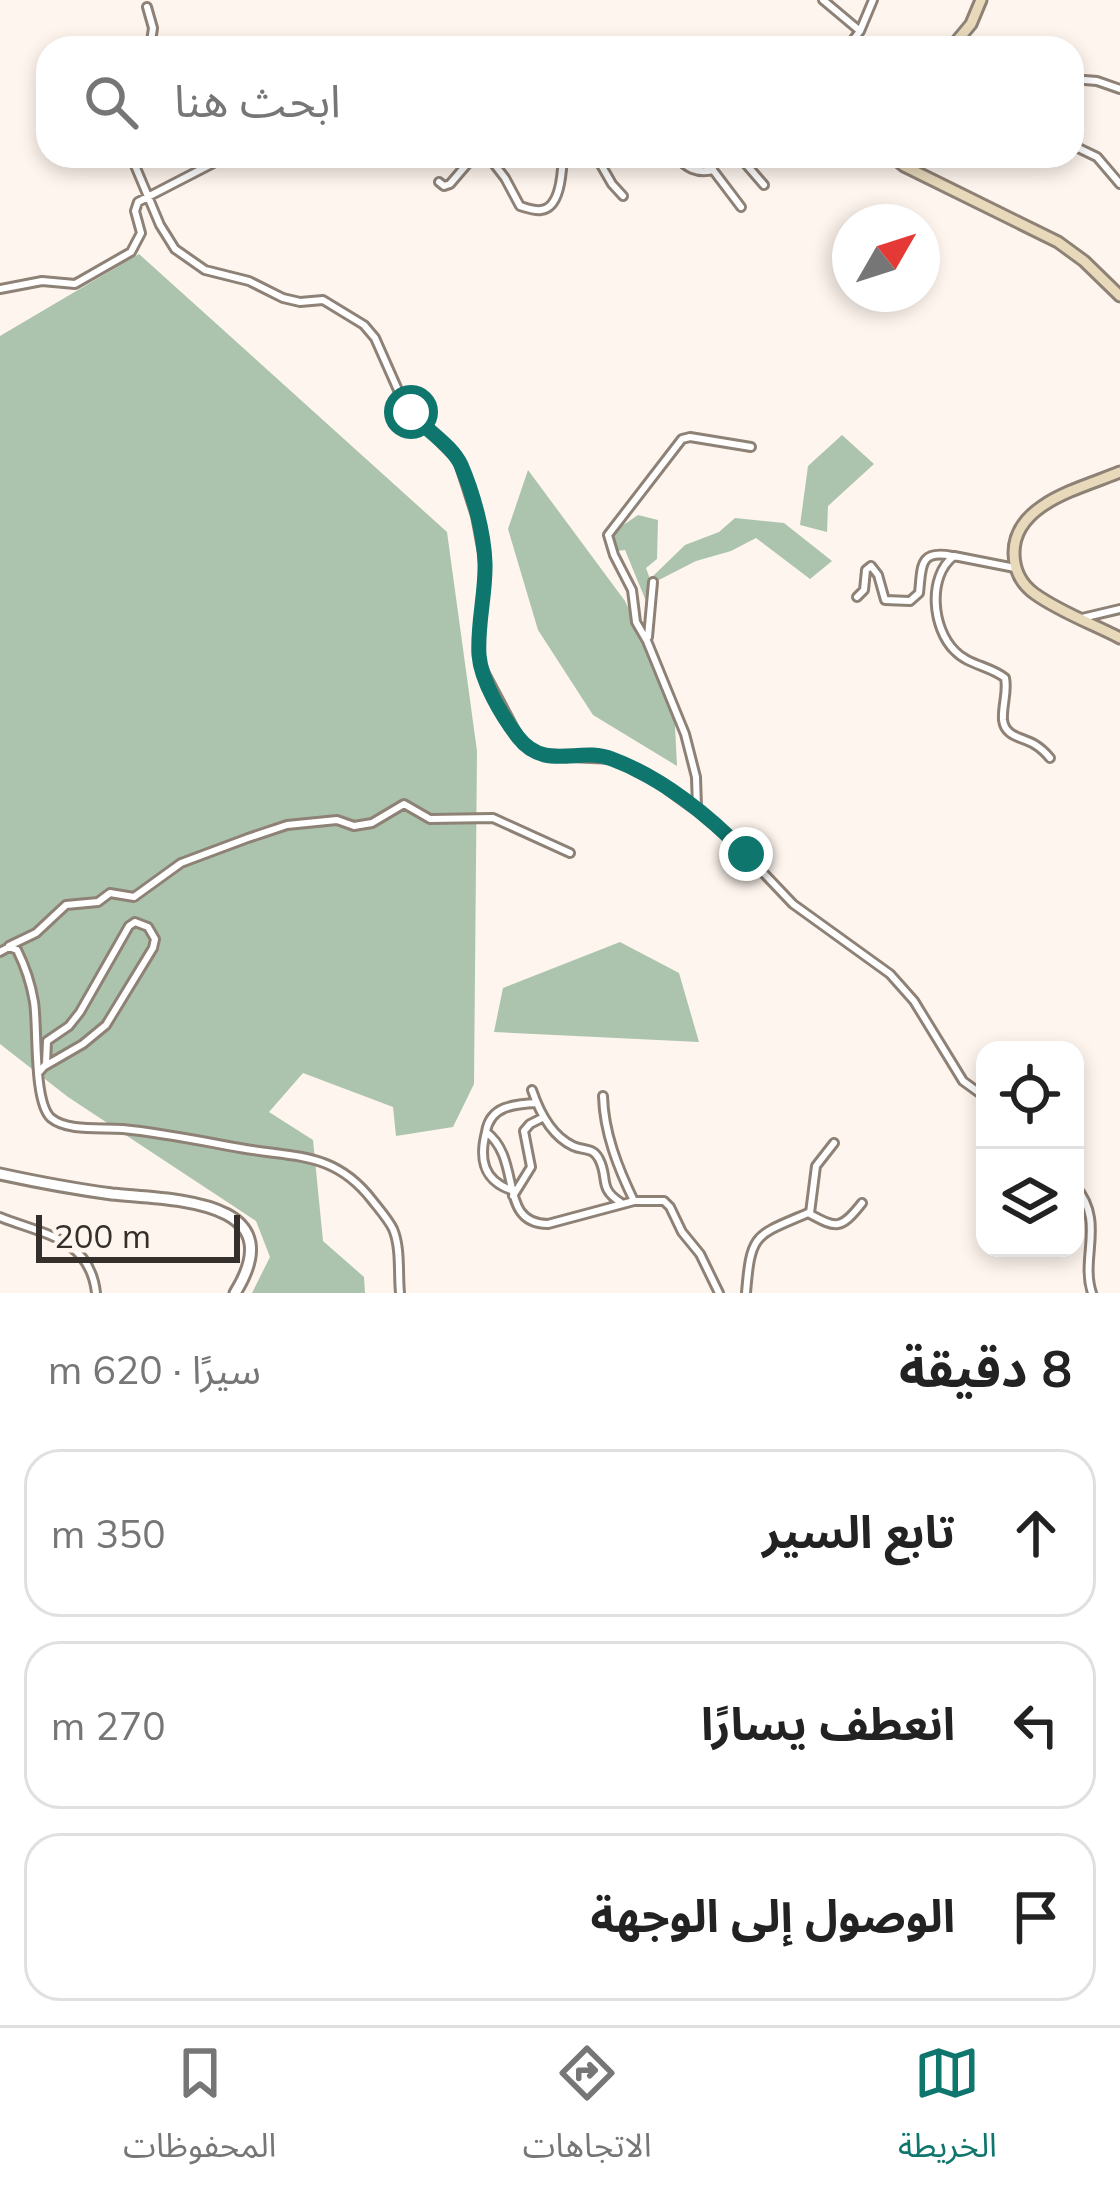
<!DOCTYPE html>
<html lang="ar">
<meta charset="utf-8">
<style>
body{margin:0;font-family:Mulish,"Noto Sans Arabic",sans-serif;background:#f2f2f2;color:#222;direction:rtl}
.controls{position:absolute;right:36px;bottom:36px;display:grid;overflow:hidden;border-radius:24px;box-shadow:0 6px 18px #0003}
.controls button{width:108px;height:108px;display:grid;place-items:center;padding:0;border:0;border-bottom:3px solid #e0e0e0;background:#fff;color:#222;font:60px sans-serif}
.compass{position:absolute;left:832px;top:204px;width:108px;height:108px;border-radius:50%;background:#fff;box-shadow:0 6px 18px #0003;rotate:51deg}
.scale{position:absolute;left:36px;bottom:30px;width:204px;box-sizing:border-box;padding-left:12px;border:6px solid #342f2a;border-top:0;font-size:33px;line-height:42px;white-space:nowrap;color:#342f2a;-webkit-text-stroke:9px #fef5ee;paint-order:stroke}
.stop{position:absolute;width:36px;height:36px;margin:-27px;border:9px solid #0f766e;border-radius:50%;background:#fff}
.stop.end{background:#0f766e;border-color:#fff;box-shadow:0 3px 12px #0008}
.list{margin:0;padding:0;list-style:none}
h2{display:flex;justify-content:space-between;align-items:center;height:156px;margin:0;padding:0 48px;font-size:51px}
h2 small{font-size:39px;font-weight:400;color:#767676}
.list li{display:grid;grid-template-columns:78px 1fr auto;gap:36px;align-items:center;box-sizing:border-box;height:168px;margin:0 24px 24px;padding:0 24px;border:3px solid #e0e0e0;border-radius:36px}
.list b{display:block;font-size:45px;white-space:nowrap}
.list em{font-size:39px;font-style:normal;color:#767676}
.icon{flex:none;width:66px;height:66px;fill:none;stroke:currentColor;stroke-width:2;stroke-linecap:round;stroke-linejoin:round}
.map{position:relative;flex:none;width:1120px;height:1293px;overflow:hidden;direction:ltr}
.search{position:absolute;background:#fff;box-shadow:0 6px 18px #0003;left:36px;right:36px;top:36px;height:132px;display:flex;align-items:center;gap:30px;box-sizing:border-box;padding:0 42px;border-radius:36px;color:#767676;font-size:45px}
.sheet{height:732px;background:#fff}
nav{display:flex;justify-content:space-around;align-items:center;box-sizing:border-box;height:168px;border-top:3px solid #e0e0e0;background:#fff;font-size:33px;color:#767676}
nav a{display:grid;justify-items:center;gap:6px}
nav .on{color:#0f766e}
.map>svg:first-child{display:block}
</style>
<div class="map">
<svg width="1120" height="1293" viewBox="0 0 1120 1293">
<rect width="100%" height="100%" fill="#fef5ee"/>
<!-- forest -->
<path fill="#acc4ad" d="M139 254 447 532 477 751 474 1084 453 1127 396 1136 393 1107 303 1073 269 1112 313 1140 323 1241 364 1277 365 1293H252L270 1257 256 1221 68 1097 0 1044V336Z
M842 435 874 464 828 506 827 532 800 525 808 466Z
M528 470 625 601 674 706 677 766 593 715 538 630 508 529Z
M638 515 658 520 657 559 646 568 655 593 648 606 625 550 616 551 607 536Z
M735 518 784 523 832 561 810 579 756 538 731 551 696 561 655 582 653 576 685 545 719 532Z
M620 942 679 973 699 1042 494 1032 503 988Z"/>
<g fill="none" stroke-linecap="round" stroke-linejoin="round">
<defs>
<path id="minor" d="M823 0 860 31 847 48
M147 7 153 28 150 48
M860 31 873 0
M1072 79 1097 81 1120 89
M1072 145 1097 157 1120 184
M131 156 160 225 175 249 205 270 249 281 283 298 300 302 323 300 364 325 375 338 398 390 411 412 458 460 476 516 485 564 478 650 481 666 519 738 531 749 548 756 613 759 658 783 697 811 734 842 793 904 890 974 914 1001 963 1081 985 1097
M488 156 505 178 520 206C527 208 534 211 541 210 561 208 562 171 563 156
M596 156 612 184 623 196
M675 156C687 168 696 174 713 170L741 207
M712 156 713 170
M739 156 764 185
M439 182 444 186 450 184 474 156
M0 289 42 281 75 284 131 252 141 233 135 211 138 202 227 156
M1015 568 954 556C927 576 932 629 955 651 968 665 990 666 1005 678 1008 692 1002 705 1003 720 1005 737 1022 737 1034 744 1041 748 1045 752 1050 758
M857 597 864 590 866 570 871 566 878 575 885 600 910 601 919 593C922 568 918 549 952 556
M1082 618 1120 609
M648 637 653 582
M697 808 696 777 685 734 647 641 636 622 632 590 614 555 608 535 682 439 690 437 751 447
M9 946 36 933 66 905 98 902 110 893 134 897 181 863 248 838 287 825 337 820 354 826 372 823 404 804 430 819 493 818 570 853
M0 952 9 947 17 950C25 966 31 984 34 1002 38 1027 33 1102 51 1118 68 1132 102 1127 123 1129 163 1133 201 1141 240 1148 295 1158 334 1151 372 1200 379 1209 388 1219 393 1229 401 1248 398 1273 400 1293
M40 1071 46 1064 47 1041 69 1026 80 1012 129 926 135 922 148 927 155 939 153 948 106 1025 83 1044 45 1066
M532 1090C539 1111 552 1136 573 1146 584 1151 593 1147 599 1159 609 1178 598 1188 620 1202
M603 1096C604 1133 618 1168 634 1201
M537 1103C514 1104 490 1106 486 1132 523 1159 497 1224 548 1224L634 1201H664L670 1207 682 1232 700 1254 719 1293
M486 1132C479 1159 483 1180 511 1190
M1075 1186C1106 1222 1080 1257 1092 1293
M513 1196 531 1167 524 1131 530 1124 544 1117
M810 1213 816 1166 834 1143
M0 1217C42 1234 90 1238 96 1293
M746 1293C751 1233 754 1236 808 1213 836 1228 840 1231 862 1203"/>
<path id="tertiary" d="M0 1174C37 1182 74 1189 112 1194 170 1200 294 1198 235 1293"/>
<path id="secondary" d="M951 48 971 24 981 0
M892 156 904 166 1058 242 1084 261 1120 296
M1120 472C1082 488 1014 503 1014 553 1014 571 1021 584 1035 594 1060 612 1093 624 1120 638"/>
</defs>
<!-- minor casing -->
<use href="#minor" stroke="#8e8176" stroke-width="12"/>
<!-- tertiary casing -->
<use href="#tertiary" stroke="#8e8176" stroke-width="15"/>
<!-- secondary casing -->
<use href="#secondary" stroke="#8e8176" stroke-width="15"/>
<!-- minor -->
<use href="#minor" stroke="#fff" stroke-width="6"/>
<!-- tertiary -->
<use href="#tertiary" stroke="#fff" stroke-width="9"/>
<!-- secondary -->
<use href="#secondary" stroke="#e8d9bb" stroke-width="9"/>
</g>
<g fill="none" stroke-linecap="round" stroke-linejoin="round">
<!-- route -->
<path stroke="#0f766e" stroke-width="15" d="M411 412C426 431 451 444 461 465 473 493 484 532 485 563 486 593 477 624 479 655 481 681 502 716 518 737 545 772 579 746 612 759 661 777 710 816 746 854"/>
</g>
</svg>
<div class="controls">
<button><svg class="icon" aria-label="locate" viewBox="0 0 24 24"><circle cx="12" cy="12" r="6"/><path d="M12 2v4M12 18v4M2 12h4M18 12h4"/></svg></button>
<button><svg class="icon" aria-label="layers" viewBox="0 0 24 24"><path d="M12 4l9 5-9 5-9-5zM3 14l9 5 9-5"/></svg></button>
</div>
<svg class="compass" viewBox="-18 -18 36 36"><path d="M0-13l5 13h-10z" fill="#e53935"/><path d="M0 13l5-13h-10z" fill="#767676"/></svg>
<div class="scale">200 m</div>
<div class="stop" style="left:411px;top:412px"></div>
<div class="stop end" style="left:746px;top:854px"></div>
<div class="search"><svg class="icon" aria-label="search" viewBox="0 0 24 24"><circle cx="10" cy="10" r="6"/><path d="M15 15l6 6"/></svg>ابحث هنا</div>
</div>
<section class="sheet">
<h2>8 دقيقة<small>سيرًا · 620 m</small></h2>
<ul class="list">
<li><svg class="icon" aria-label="ahead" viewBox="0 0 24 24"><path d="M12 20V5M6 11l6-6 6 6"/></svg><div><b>تابع السير</b></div><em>350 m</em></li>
<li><svg class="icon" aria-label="left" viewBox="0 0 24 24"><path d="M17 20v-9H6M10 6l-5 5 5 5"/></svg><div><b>انعطف يسارًا</b></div><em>270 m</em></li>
<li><svg class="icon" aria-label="arrive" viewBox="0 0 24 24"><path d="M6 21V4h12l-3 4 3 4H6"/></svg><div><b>الوصول إلى الوجهة</b></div></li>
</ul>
</section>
<nav>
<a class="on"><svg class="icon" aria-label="map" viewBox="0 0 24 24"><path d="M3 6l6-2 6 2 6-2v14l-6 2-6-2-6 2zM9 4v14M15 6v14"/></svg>الخريطة</a>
<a><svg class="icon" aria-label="directions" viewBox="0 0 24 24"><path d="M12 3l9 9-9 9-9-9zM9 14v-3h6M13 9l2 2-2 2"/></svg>الاتجاهات</a>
<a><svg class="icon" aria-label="saved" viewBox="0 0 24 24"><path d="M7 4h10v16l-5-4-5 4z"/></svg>المحفوظات</a>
</nav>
